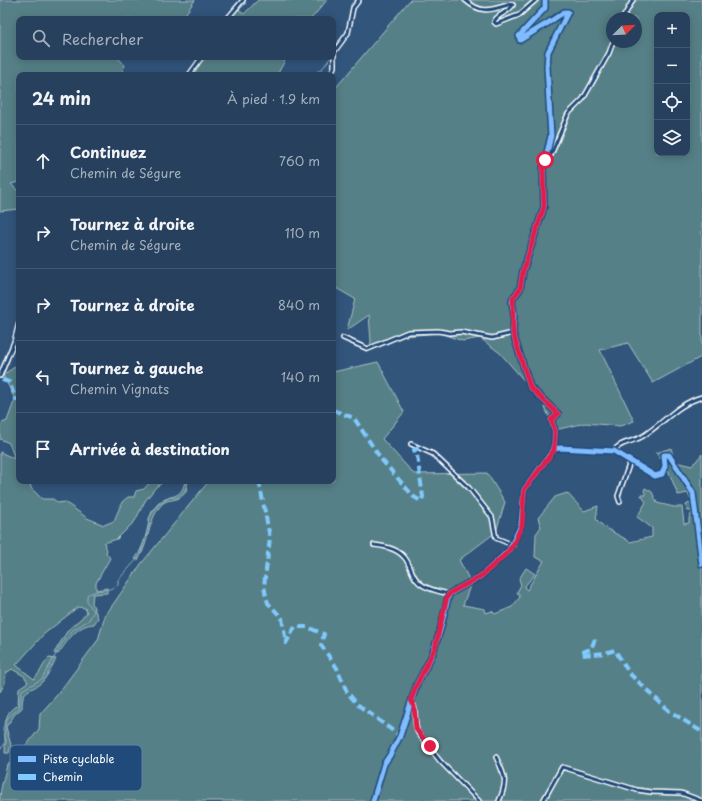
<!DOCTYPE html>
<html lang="fr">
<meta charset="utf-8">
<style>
body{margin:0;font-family:"Playpen Sans",sans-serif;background:#324b66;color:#f1f3f6}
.controls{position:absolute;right:12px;top:12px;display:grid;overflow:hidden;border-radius:8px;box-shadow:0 2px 10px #0003}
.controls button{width:36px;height:36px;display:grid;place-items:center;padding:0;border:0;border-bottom:1px solid #425972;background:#26405d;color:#f1f3f6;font:20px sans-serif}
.compass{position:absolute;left:606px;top:12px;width:36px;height:36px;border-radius:50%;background:#26405d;box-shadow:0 2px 10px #0003;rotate:66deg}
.stop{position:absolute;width:12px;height:12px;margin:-9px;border:3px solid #e11d48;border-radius:50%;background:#fff}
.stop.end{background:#e11d48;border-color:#fff;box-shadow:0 1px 4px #0008}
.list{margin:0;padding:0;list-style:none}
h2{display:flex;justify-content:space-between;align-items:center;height:52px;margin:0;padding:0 16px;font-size:17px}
h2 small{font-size:13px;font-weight:400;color:#a4afbc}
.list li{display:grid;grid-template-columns:26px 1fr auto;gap:12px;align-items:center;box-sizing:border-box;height:72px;padding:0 16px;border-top:1px solid #425972}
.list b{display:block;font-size:15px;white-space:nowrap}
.list p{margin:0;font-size:13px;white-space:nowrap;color:#a4afbc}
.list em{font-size:13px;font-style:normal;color:#a4afbc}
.icon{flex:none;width:22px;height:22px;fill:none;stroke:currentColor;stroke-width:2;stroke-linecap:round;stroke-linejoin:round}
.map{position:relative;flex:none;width:702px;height:801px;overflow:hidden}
.search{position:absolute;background:#26405d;box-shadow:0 2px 10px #0003;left:16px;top:16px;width:320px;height:44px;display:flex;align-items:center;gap:10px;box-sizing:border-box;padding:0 14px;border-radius:8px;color:#a4afbc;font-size:15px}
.panel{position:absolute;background:#26405d;box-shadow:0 2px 10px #0003;left:16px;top:72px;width:320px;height:412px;border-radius:8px}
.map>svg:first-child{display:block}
</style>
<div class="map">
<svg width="702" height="801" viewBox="0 0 702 801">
<rect width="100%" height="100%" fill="#32557c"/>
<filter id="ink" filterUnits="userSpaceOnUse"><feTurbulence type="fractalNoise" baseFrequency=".025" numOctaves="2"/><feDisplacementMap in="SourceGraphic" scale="8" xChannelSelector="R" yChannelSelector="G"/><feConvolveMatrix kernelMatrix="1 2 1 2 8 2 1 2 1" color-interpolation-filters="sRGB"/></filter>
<g filter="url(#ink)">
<!-- green -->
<path fill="#568087" stroke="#aac0c3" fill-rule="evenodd" d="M0 0H195L182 19H19V57H117L125 65 121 75H19V182L11 184 19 192V209L0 211Z
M241 0 246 3 239 10 244 14 258 0H327L311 19H227Z
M410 0H702V353L701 357 653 383 628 343 600 350 634 421 620 426 585 423 555 430 542 401 500 353 480 338 463 341 439 333 405 336 372 350 370 347 371 341 369 315 347 330 355 299 336 288 333 293V91ZM657 15H687V153H657ZM612 18H636V42H612Z
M203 57H287L277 75H194Z
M378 362 404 412 382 439 414 474 487 473 505 502 496 532 459 560 471 583 463 605 485 609 486 613 492 611 495 614 512 607 520 597 517 592 521 585 519 579 526 568 535 574 524 587 527 590 544 561 535 557 536 534 541 527 538 518 555 497 567 493 584 511 598 506 596 519C606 531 617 533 630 542L652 537V528L637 517 646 502 641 495H646L644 491 645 488 652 492 657 503 674 507H682L684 524 689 523V518L693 511H687L686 505 691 502 688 493 678 495 667 467 656 453 671 448 675 462 692 466 702 454V801H0C0 787 4 778 7 765L13 761 12 757 26 746 39 729 40 714 57 695 98 640 105 616 141 564 209 481H333V372Z
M16 366H19V481H30L31 488 42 499H53L58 503 65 502 87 518 104 525 114 521 122 502 128 497H134L136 491 144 489 151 481H165L156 487 145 501 135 521 117 539 104 543 107 550 106 553 110 558 96 583V590L107 588V593L93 594 92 603 98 618 94 624C76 625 67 642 58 654L54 653 68 630 87 613 85 608 78 607 44 634 16 665 34 679C42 671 42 665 49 658L56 659C52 666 48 675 43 681 31 693 22 686 22 708L15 714 6 727 11 745 9 753H5C6 735 0 713 18 705L19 688 28 682 24 676 12 669 6 673 5 683 0 692V452L15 459 9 443 0 439V424L7 421 15 399 3 375Z
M185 481H188L186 492C184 494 182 497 179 498 173 501 168 499 162 504 147 520 150 542 138 560L135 559C141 551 145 540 147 530 149 523 149 516 153 510 166 490 181 504 185 481Z"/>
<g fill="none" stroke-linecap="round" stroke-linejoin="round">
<!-- stream -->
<path stroke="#8eb0c5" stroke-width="1" d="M348 27 351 4 355 0
M333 49 347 30
M311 75 322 69 331 57
M0 749 6 743C7 738 4 735 3 731 2 721 13 713 19 708L22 690 42 679 61 645 73 630 89 620 94 611 87 602V595C96 589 109 592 118 585V580L140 556 145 538 149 531V518L158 505 170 497 176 498C183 494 187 489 187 481"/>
<defs>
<path id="minor" d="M465 0C482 15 491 10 511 4L513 5C508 13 497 14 494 22L496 24 519 15 536 0
M545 0V8L519 36 520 40 551 21 564 12H568L548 52 547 67 551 136 543 169 544 207 523 271 520 289 513 298 512 302 514 314 513 333 530 387 558 414 551 420 555 431 554 449
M623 18 633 0
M227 19 243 0
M189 75 202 57
M330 75 334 67V52L348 33 353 8 359 0
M545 160 551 155 568 114 583 99 609 53 613 42
M343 338 368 349 408 332 438 331 450 333 461 332 492 338 513 333
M0 376 14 342 19 323
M411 444 433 454 469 488 492 517 496 538 513 545
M614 451C619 442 634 442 643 436 664 423 677 404 702 397
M620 502 618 496 630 462
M374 545C385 546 398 549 405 558 412 567 412 580 424 586 431 590 441 592 449 594
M411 700C418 709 413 723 418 733L440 761 479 801
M496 757C505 776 508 781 499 801
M373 801 384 764 390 755 400 736 417 684 432 655 440 631 449 594 481 576 509 550 521 525 524 490 554 449 560 448 614 451 655 476 662 474 665 466 664 455H669L693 493 702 564
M543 801 562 767 637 790 651 792 681 793 702 801"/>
</defs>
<!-- minor casing -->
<use href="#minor" stroke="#fff" stroke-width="6"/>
<!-- minor -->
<use href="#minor" stroke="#1f4a7a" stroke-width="3"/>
<!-- quiet -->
<path stroke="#80caff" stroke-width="4" stroke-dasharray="8 4" stroke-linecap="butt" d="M2 380 9 382 16 399H19
M333 410 354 418 381 459 414 497 421 501 423 497 417 455 414 450 420 447
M259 481 270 538 264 586 266 596 268 603 282 618 286 643 295 627H307L324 634 321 645 337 668 347 692 357 704 400 736
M595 639 591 649 582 652V655L605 653 615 650 629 673 668 710 702 732"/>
<defs>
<path id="cycleway" d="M545 0V8L519 36 520 40 551 21 564 12H568L548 52 547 67 551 136 543 169 544 207 523 271 520 289 513 298 512 302 514 314 513 333 530 387 558 414 551 420 555 431 554 449
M373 801 384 764 390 755 400 736 417 684 432 655 440 631 449 594 481 576 509 550 521 525 524 490 554 449 560 448 614 451 655 476 662 474 665 466 664 455H669L693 493 702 564"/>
</defs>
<!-- cycleway casing -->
<use href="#cycleway" stroke="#1f4a7a" stroke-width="8"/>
<!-- cycleway -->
<use href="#cycleway" stroke="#80bcff" stroke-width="5"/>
</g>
</g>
<g fill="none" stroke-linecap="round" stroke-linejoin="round" filter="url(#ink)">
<!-- route -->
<path stroke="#e11d48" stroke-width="5" d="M430 746 416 729 414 706 411 700 417 684 435 648 447 597 450 593 481 576 506 554 513 545 522 525 524 490 554 450 555 431 551 420 558 414 530 387 513 333V298L520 289 523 271 544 207 543 168 545 160"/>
</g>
<!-- legend -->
<rect x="10" y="745" width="132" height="46" rx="6" fill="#1f4a7a" stroke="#6280a2" stroke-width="1"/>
<rect x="18" y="756" width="18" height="6" fill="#80bcff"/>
<rect x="18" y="774" width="18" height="6" fill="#80caff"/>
<g font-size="11" fill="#fff">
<text x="43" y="763">Piste cyclable</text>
<text x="43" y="781">Chemin</text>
</g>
</svg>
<div class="controls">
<button>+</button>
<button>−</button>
<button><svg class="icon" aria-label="locate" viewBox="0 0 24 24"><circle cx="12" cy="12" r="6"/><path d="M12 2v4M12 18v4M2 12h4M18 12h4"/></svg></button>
<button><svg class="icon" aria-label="layers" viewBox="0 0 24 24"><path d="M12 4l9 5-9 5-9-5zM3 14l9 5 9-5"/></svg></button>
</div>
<svg class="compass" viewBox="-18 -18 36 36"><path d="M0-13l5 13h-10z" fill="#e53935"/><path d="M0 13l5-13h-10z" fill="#a4afbc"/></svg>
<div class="stop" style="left:545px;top:160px"></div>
<div class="stop end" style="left:430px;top:746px"></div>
<div class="search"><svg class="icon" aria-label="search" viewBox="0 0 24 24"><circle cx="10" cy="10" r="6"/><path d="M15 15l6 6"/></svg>Rechercher</div>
<section class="panel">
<h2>24 min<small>À pied · 1.9 km</small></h2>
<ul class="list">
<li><svg class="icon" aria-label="ahead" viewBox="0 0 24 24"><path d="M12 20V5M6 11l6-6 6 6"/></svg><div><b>Continuez</b><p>Chemin de Ségure</p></div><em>760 m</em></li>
<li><svg class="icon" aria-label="right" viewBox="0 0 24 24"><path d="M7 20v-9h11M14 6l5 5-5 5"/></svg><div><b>Tournez à droite</b><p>Chemin de Ségure</p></div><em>110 m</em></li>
<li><svg class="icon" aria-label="right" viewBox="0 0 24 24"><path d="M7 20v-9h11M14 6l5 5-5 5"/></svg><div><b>Tournez à droite</b></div><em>840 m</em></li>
<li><svg class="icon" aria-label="left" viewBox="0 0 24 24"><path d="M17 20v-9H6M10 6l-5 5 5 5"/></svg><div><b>Tournez à gauche</b><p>Chemin Vignats</p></div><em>140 m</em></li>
<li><svg class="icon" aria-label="arrive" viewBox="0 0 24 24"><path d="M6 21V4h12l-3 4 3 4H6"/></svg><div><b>Arrivée à destination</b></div></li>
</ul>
</section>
</div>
